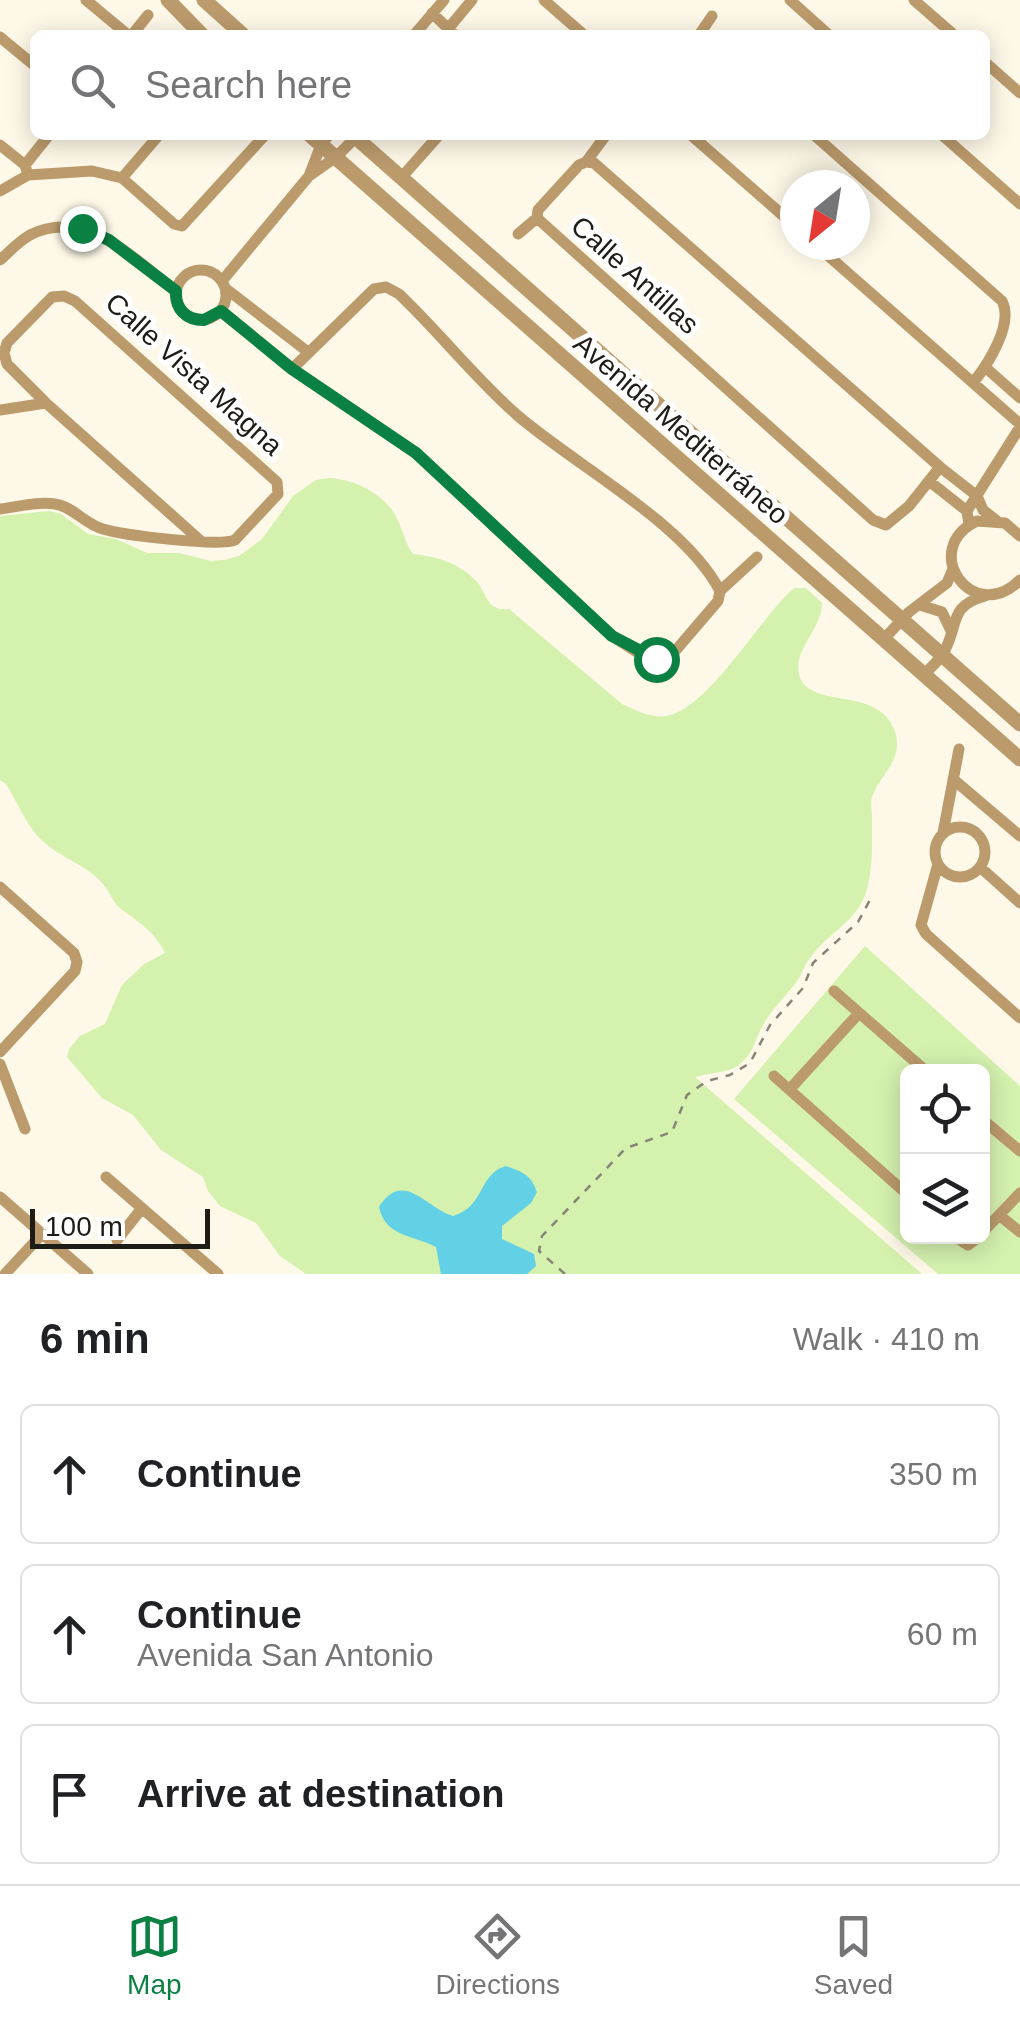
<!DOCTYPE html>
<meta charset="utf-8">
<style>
body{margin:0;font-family:Helvetica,sans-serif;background:#f2f2f2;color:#202124}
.controls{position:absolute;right:30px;bottom:30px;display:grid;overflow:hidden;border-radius:15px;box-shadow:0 5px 25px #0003}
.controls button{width:90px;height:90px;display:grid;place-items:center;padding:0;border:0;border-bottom:2px solid #e0e0e0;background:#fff;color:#202124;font:50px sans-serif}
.compass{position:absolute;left:780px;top:170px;width:90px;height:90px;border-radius:50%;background:#fff;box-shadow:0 5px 25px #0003;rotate:210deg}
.scale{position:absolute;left:30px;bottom:25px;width:180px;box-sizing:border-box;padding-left:10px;border:5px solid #1e1c16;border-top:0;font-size:28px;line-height:35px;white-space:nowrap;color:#1e1c16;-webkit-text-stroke:8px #fff;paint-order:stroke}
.stop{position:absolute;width:30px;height:30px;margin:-22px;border:8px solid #0b8043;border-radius:50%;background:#fff}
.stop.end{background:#0b8043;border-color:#fff;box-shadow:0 2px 10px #0008}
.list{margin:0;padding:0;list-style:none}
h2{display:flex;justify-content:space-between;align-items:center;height:130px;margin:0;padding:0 40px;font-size:42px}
h2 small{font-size:32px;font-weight:400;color:#757577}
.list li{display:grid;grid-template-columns:65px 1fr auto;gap:30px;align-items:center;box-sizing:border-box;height:140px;margin:0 20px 20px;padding:0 20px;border:2px solid #e0e0e0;border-radius:15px}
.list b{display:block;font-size:38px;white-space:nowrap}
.list p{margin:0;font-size:32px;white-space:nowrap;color:#757577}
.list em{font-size:32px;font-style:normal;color:#757577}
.icon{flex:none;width:55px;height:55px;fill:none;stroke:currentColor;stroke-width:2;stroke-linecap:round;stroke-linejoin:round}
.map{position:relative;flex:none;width:1020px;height:1274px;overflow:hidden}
.search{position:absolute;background:#fff;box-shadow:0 5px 25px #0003;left:30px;right:30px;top:30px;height:110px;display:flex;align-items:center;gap:25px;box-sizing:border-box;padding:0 35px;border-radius:15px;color:#757577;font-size:38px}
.sheet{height:610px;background:#fff}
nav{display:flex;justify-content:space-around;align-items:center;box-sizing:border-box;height:140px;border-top:2px solid #e0e0e0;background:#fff;font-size:28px;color:#757577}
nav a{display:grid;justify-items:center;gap:5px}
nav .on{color:#0b8043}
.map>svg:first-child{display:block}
</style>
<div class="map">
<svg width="1020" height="1274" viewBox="0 0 1020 1274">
<rect width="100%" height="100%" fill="#fdf8e7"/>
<!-- green -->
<path fill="#d4f1ae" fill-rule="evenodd" d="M329 478C352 479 378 491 392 510 402 523 403 541 413 554 434 556 459 563 474 579 488 592 485 612 509 609L622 704C636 710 652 719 667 716 710 707 761 616 794 588H806L822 603C822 629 793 650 799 674 807 712 883 683 896 735 902 762 880 774 872 797 870 803 872 813 872 820 872 843 873 866 867 889 858 922 829 931 810 958 805 964 803 971 799 978 788 995 771 1009 762 1027 754 1042 753 1054 739 1065 728 1073 708 1073 695 1077L922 1274H306L280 1256 256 1223 220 1206 208 1191 203 1177 161 1150 133 1115 102 1098 67 1057 69 1049 80 1036 105 1024 122 985 144 964 165 953C154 931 140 923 121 909 113 903 110 892 103 884 87 865 63 859 45 843 27 828 18 803 6 784L0 780V516L50 511 61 514 88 534 116 539 147 553H179L211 561 224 560 239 556 262 539 293 496 316 480Z
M865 946 1020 1086V1274H938L734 1099ZM908 1072H982V1236H908Z"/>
<!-- water -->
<path fill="#62d1e5" d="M506 1166C523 1172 531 1175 537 1192L531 1203 502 1226V1239L534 1254 536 1266 527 1274H441L436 1247C414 1235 385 1237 379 1207 403 1169 425 1207 453 1216 485 1207 478 1174 506 1166Z"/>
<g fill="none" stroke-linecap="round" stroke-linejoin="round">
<!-- path -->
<path stroke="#878378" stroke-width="2.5" stroke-dasharray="8 8" stroke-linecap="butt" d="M565 1274 539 1251 542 1236 626 1148 672 1132 687 1095 707 1081 730 1075 750 1063 770 1025 803 988 813 963 858 922 871 898"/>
<!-- minor -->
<path stroke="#bb9a6c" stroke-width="11" d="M86 0 128 35
M544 0 584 35
M790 0 829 35
M914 0 954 35
M432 13 455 35
M132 35 148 15
M414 35 444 0
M443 35 472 0
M699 35 712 16
M0 37 35 66
M985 62 1020 93
M691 135 795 226
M814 135 1002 301C1014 324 988 364 973 383
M942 135 1020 204
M0 145 25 165 28 175
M586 162 594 163 940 467 977 496 983 510 996 520
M25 165 49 135
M309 176 321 145 329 135
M122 178 159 135
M401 178 439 135
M0 191 28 175 92 171 122 178 174 224 182 226 265 135
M537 218 873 520 886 525 909 506 940 467
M537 218 538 210 579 165 586 162 606 135
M518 234 537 218
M816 245 1020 424
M0 260C9 252 19 241 30 235 86 207 134 259 176 291
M176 295a25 25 0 1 1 50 0a25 25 0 1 1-50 0Z
M222 281 309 176 336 157 358 135
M225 288 308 352
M221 311 292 369 416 453 612 636 635 651 656 659 676 650 718 601 720 591 757 557
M985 367 1020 398
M292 369 374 289 386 287 399 294C440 333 475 378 517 415 576 466 685 523 720 591
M0 410 46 403
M929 481 967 511
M0 509C17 507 38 501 55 504 72 506 85 524 103 529 122 535 220 547 235 540L278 494 277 482 75 301 64 296 52 297 7 343 4 353 7 364 46 403 202 542
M969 525 967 511 1020 427
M1020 536 1005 523 977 521C918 549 973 627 1020 580
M920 605 942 612 951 631
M883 640 909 612 947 583 953 569
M924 675C931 667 940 660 945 650 959 623 949 606 985 596
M953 779 1020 836
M935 852a25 25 0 1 1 50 0a25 25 0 1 1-50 0Z
M943 833 959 749
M938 864 921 925 926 934 1020 1018
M980 867 1020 903
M0 887 74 953 77 962 75 971 0 1052
M834 991 927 1072
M0 1064 25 1129
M774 1076 908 1195
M790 1089 859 1013
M982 1119 1020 1151
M106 1177 218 1274
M0 1197 88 1274
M999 1215 1020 1232
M982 1233 1020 1193
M954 1236 968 1245 980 1236
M117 1240 142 1208
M5 1274 42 1234"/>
<!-- tertiary -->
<path stroke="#bb9a6c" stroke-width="15" d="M168 0 202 35
M204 0 243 35
M310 135 1020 759
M353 135 1020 724"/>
</g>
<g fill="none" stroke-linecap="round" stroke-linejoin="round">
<!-- route -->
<path stroke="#0b8043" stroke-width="12" d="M82 228 109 240 176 291C175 309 186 320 204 320L221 311 292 369 416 453 612 636 656 659"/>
</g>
<g text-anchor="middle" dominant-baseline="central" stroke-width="10" stroke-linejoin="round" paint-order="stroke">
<!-- street labels -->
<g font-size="28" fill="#1e1c16" stroke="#fff">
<text transform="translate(635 275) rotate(42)">Calle Antillas</text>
<text transform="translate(194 374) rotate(42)">Calle Vista Magna</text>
<text transform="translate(681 429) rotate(41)">Avenida Mediterráneo</text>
</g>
</g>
</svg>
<div class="controls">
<button><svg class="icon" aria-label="locate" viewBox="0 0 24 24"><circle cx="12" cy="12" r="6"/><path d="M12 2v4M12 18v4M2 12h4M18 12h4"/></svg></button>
<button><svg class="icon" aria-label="layers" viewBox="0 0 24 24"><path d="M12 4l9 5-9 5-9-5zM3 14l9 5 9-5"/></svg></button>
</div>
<svg class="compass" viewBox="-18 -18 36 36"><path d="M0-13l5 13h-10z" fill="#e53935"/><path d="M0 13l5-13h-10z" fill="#757577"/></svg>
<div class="scale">100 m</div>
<div class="stop" style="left:656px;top:659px"></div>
<div class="stop end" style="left:82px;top:228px"></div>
<div class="search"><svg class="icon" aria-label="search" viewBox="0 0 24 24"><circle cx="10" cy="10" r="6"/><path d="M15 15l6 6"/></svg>Search here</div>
</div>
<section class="sheet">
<h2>6 min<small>Walk · 410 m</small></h2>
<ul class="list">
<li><svg class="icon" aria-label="ahead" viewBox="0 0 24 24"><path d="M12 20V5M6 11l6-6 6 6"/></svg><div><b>Continue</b></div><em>350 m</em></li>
<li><svg class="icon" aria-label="ahead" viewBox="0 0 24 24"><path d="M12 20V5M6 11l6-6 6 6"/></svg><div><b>Continue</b><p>Avenida San Antonio</p></div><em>60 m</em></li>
<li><svg class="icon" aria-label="arrive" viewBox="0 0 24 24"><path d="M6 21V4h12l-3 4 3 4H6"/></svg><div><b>Arrive at destination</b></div></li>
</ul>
</section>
<nav>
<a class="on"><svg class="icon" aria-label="map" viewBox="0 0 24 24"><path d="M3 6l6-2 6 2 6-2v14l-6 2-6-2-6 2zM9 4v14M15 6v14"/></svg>Map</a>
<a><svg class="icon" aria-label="directions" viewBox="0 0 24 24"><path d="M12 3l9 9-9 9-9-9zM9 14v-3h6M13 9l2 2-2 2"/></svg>Directions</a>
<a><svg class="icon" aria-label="saved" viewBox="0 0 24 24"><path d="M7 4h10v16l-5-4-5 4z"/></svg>Saved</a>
</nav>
